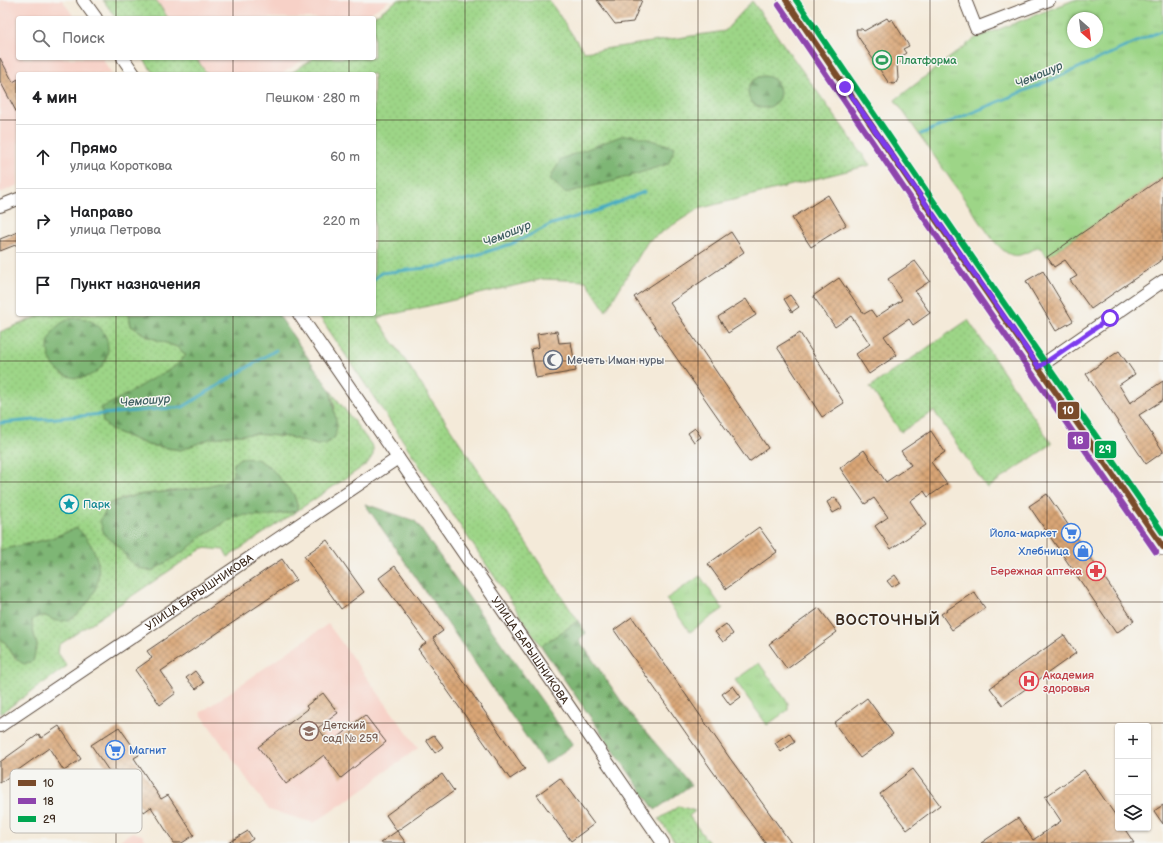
<!DOCTYPE html>
<html lang="ru">
<meta charset="utf-8">
<style>
body{margin:0;font-family:"Balsamiq Sans",sans-serif;background:#f2f2f2;color:#202124}
.controls{position:absolute;right:12px;bottom:12px;display:grid;overflow:hidden;border-radius:4px;box-shadow:0 1px 3px #0004}
.controls button{width:36px;height:36px;display:grid;place-items:center;padding:0;border:0;border-bottom:1px solid #e0e0e0;background:#fff;color:#202124;font:20px sans-serif}
.compass{position:absolute;left:1067px;top:12px;width:36px;height:36px;border-radius:50%;background:#fff;box-shadow:0 1px 3px #0004;rotate:152deg}
.stop{position:absolute;width:12px;height:12px;margin:-9px;border:3px solid #7c3aed;border-radius:50%;background:#fff}
.stop.end{background:#7c3aed;border-color:#fff;box-shadow:0 1px 4px #0008}
.list{margin:0;padding:0;list-style:none}
h2{display:flex;justify-content:space-between;align-items:center;height:52px;margin:0;padding:0 16px;font-size:17px}
h2 small{font-size:13px;font-weight:400;color:#757577}
.list li{display:grid;grid-template-columns:26px 1fr auto;gap:12px;align-items:center;box-sizing:border-box;height:64px;padding:0 16px;border-top:1px solid #e0e0e0}
.list b{display:block;font-size:15px;white-space:nowrap}
.list p{margin:0;font-size:13px;white-space:nowrap;color:#757577}
.list em{font-size:13px;font-style:normal;color:#757577}
.icon{flex:none;width:22px;height:22px;fill:none;stroke:currentColor;stroke-width:2;stroke-linecap:round;stroke-linejoin:round}
.map{position:relative;flex:none;width:1163px;height:843px;overflow:hidden}
.search{position:absolute;background:#fff;box-shadow:0 1px 3px #0004;left:16px;top:16px;width:360px;height:44px;display:flex;align-items:center;gap:10px;box-sizing:border-box;padding:0 14px;border-radius:4px;color:#757577;font-size:15px}
.panel{position:absolute;background:#fff;box-shadow:0 1px 3px #0004;left:16px;top:72px;width:360px;height:244px;border-radius:4px}
.map>svg:first-child{display:block}
</style>
<div class="map">
<svg width="1163" height="843" viewBox="0 0 1163 843">
<defs>
<pattern id="grass-dots" width="8" height="8" patternUnits="userSpaceOnUse"><rect width="8" height="8" fill="#9dd587"/><path d="M2 2h.1M6 6h.1" fill="none" stroke="#88b774" stroke-width="1.8" stroke-linecap="round"/></pattern>
<pattern id="forest-firs" width="22" height="20" patternUnits="userSpaceOnUse"><rect width="22" height="20" fill="#7eb674"/><path d="M5 1l3.5 6h-7zM16 11l3.5 6h-7z" fill="#68945f"/></pattern>
<pattern id="park-tufts" width="24" height="20" patternUnits="userSpaceOnUse"><rect width="24" height="20" fill="#9dd587"/><path d="M3 7l-1-3M5 7V3M7 7l1-3M15 17l-1-3M17 17v-4M19 17l1-3" fill="none" stroke="#88b774"/></pattern>
<pattern id="building-cross-hatch" width="8" height="8" patternUnits="userSpaceOnUse"><rect width="8" height="8" fill="#d9a676"/><path d="M0 0l8 8M0 8l8-8" fill="none" stroke="#b18760"/></pattern>
</defs>
<rect width="100%" height="100%" fill="#f6f6f2"/>
<filter id="ink" filterUnits="userSpaceOnUse"><feTurbulence type="fractalNoise" baseFrequency=".025" numOctaves="2"/><feDisplacementMap in="SourceGraphic" scale="8" xChannelSelector="R" yChannelSelector="G"/><feConvolveMatrix kernelMatrix="1 2 1 2 8 2 1 2 1" color-interpolation-filters="sRGB"/></filter>
<filter id="wash" filterUnits="userSpaceOnUse"><feTurbulence type="fractalNoise" baseFrequency=".012" numOctaves="4" result="noise"/><feDisplacementMap in="SourceGraphic" scale="16" xChannelSelector="R" yChannelSelector="G"/><feGaussianBlur stdDeviation="0.9" result="paint"/><feColorMatrix in="noise" values="0 0 0 0 0 0 0 0 0 0 0 0 0 0 0 0 0 1.4 0 .05"/><feComposite in="paint" operator="in"/></filter>
<g filter="url(#wash)">
<rect width="100%" height="100%" fill="#f4ead9"/>
<!-- built -->
<path fill="#f7d1c7" d="M0 0H62L75 18H18V58H102L112 74H18V185L0 193Z
M156 0H390L363 18H168Z
M196 58H305L282 74H207Z
M328 624 418 748 381 775 370 785 314 823 269 810 200 713Z
M132 832 142 835 147 843H116Z"/>
<!-- grass -->
<path fill="url(#grass-dots)" stroke="#6c8052" fill-rule="evenodd" d="M103 0H156L168 18H116Z
M398 0H549L584 52 725 31 752 1 870 165 698 209 648 241 606 311 586 281 543 279 377 318 578 621 541 646 318 314H374V74H290L314 58H374V18H372Z
M143 58H196L207 74H154Z
M44 314H129L131 326 149 337 177 347 186 355 177 366 149 381 123 397 112 430 148 445 180 450 209 439 227 436 255 434 289 437 317 445 335 408 330 390 373 447V455L367 464 228 557 224 550 203 548 59 645 58 653 67 666 0 714V638L5 642 16 660 37 645 32 627V620C41 614 45 615 54 620L77 528 49 539 0 550V332ZM240 458 257 459 294 495 297 505 296 511 266 516 242 514 227 521 201 537 185 551 129 560 117 545 104 534 109 504C129 492 172 492 195 489 207 488 218 483 229 480L233 474 234 464Z
M968 320 1052 444 987 488 934 411 901 432 870 387Z
M679 806 695 811 689 816 709 843H676L659 819Z"/>
<!-- forest -->
<path fill="url(#forest-firs)" stroke="#5c7049" d="M748 92a16 16 0 1 1 32 0a16 16 0 1 1-32 0Z
M633 135 675 147 668 164 614 181 565 193 550 179 561 159 621 136Z
M129 314H278L330 390 337 425 335 437 325 444 317 445 289 437 255 434 227 436 209 439 181 450 148 445 112 430 103 422 101 408C118 400 132 391 148 381 164 372 174 370 186 355L177 347 149 337 131 326Z
M48 348a30 30 0 1 1 60 0a30 30 0 1 1-60 0Z
M240 458 257 459 270 467 294 495 297 505V511L266 516 242 515 227 521 201 537 185 551 152 571 138 568 129 560 117 545 104 534 100 521 109 504 113 502 137 495 200 488 229 480 233 474 234 463Z
M365 504 415 521 573 745 545 764Z
M77 528C101 550 107 580 85 606 79 613 72 620 63 621 48 623 49 609 32 620V627L37 645 33 661 24 664C10 657 12 647 0 638V550L49 539Z
M578 621 586 633 579 640 628 711 691 785 655 810 541 646Z"/>
<!-- park -->
<path fill="url(#park-tufts)" stroke="#6c8052" fill-rule="evenodd" d="M1074 0H1163V177L1047 257 1041 248C1033 248 1027 253 1020 255 1008 258 1000 247 993 240L895 100 974 39ZM1073 18H1097V42H1073Z
M700 576 723 609 690 632 666 599Z
M759 663 788 703V710L767 725 735 680Z"/>
<g fill="none" stroke-linecap="round" stroke-linejoin="round">
<!-- stream -->
<path stroke="#44abc3" stroke-width="3" d="M921 134 1065 74 1163 30
M374 279 381 273 442 266 514 243 552 224 599 210 644 192
M0 423 183 407 276 350"/>
</g>
<g id="blocks">
<!-- building -->
<path fill="url(#building-cross-hatch)" d="M597 0H642L633 22 615 24Z
M887 18 889 21 892 19 909 46 903 49 906 53 900 57 903 61 897 64 898 79 896 83 893 84 888 82 857 35 856 29H862L864 31Z
M0 58 13 82 18 79V115L0 81Z
M1163 177V259L1091 309 1070 280 1077 276 1065 260 1054 267 1047 257Z
M828 195 846 225 811 247 792 218Z
M18 232V244L0 251V239Z
M731 232 744 252 670 303 768 448 749 462 634 297Z
M915 261 930 281 915 291 930 313 913 325 909 319 884 336 897 355 869 374 856 354 870 344 851 316 835 327 813 296 839 278 864 314 871 310 876 317 902 300 888 279Z
M1043 271 1073 321 1056 331 1026 281Z
M790 295 799 307 792 312 784 299Z
M746 299 756 315 728 333 718 317Z
M557 331 559 343 571 342 576 371 536 378 531 349 539 347 537 334Z
M800 333 844 403 822 417 777 347Z
M1119 351 1135 374 1119 385 1130 403 1163 381V400L1139 415 1163 451V452L1146 464 1086 374Z
M695 428 701 437 694 442 688 433Z
M931 431 945 452 931 462 947 484 928 497 924 491 910 501 926 525 891 549 875 526 888 517 874 498 865 504 840 468 864 450 886 482 911 465 901 451Z
M1047 494 1134 621 1116 633 1029 506Z
M835 497 842 508 833 513 827 502Z
M759 527 777 552 726 589 708 564Z
M327 540 364 592 341 609 304 556Z
M282 559 296 580 161 671 176 693 160 705 135 670 152 658 147 651Z
M395 566 443 631 433 638 525 769 510 779 418 649 426 643 379 578Z
M895 575 900 582 892 587 887 581Z
M974 592 985 608 952 630 941 614Z
M819 608 837 632 787 669 769 644Z
M632 617 729 757 791 843H765L711 769 614 630Z
M726 624 733 634 723 642 715 632Z
M1064 635 1076 653 1003 705 990 688Z
M195 671 204 683 196 689 186 678Z
M733 686 741 697 730 705 722 694Z
M323 693 338 713 318 728 330 744 350 728 349 727 365 715 386 742 341 778 324 755 286 784 258 747 308 709 306 706Z
M867 698 893 734 860 758 834 723Z
M59 726 81 759 64 771 49 748 0 783V762L39 734 41 738Z
M119 727 139 755 134 758 161 799 168 795 194 835 182 843H174L151 807 144 812 116 770 111 774 91 745Z
M789 733 795 742 781 752 775 743Z
M434 735 443 747 435 753 426 740Z
M913 769 940 805 907 830 880 794Z
M1084 770 1118 819V828H1124L1134 843H981L1018 818 1033 840 1061 821 1045 797Z
M442 774 454 791 397 831 386 815Z
M560 778 594 824 571 841 537 795Z
M1163 805V824L1154 811Z
M248 831 253 839 247 843H228Z
M397 831 406 843H380Z"/>
</g>
</g>
<g filter="url(#ink)">
<use href="#blocks" fill-opacity="0" stroke="#57473a" stroke-width="1"/>
<g fill="none" stroke-linecap="round" stroke-linejoin="round">
<defs>
<g id="street">
<path d="M83 0 96 18"/>
<path d="M965 0 976 28 1049 0"/>
<path d="M123 58 134 74"/>
<path d="M0 206 18 199"/>
<path id="s1" d="M299 314 663 843"/>
<path d="M1039 367 1163 281"/>
<path id="s2" d="M0 726 398 458"/>
</g>
<path id="secondary" d="M786 0 929 210 1163 547"/>
</defs>
<!-- street casing -->
<use href="#street" stroke="#57473a" stroke-width="14"/>
<!-- secondary casing -->
<use href="#secondary" stroke="#57473a" stroke-width="18"/>
<!-- street -->
<use href="#street" stroke="#fff" stroke-width="12"/>
<!-- secondary -->
<use href="#secondary" stroke="#fff" stroke-width="17"/>
<defs>
<path id="bus-1" d="M786 0 929 210 1163 547"/>
<path id="bus-2" d="M779 5 922 215 1156 552"/>
<path id="bus-3" d="M796 0 936 205 1163 533"/>
</defs>
<!-- bus-1 casing -->
<use href="#bus-1" stroke="#f6f6f2" stroke-width="9"/>
<!-- bus-2 casing -->
<use href="#bus-2" stroke="#f6f6f2" stroke-width="9"/>
<!-- bus-3 casing -->
<use href="#bus-3" stroke="#f6f6f2" stroke-width="9"/>
<!-- bus-1 -->
<use href="#bus-1" stroke="#7a4b2a" stroke-width="6"/>
<!-- bus-2 -->
<use href="#bus-2" stroke="#8e44ad" stroke-width="6"/>
<!-- bus-3 -->
<use href="#bus-3" stroke="#00a651" stroke-width="6"/>
</g>
</g>
<g fill="none" stroke-linecap="round" stroke-linejoin="round" filter="url(#ink)">
<!-- route -->
<path stroke="#7c3aed" stroke-width="5" d="M845 87 1039 367 1110 318"/>
</g>
<!-- grid -->
<path fill="none" stroke="#3b2a1e" stroke-width="1" stroke-opacity="0.55" d="M116 0V18M233 0V18M349 0V18M465 0V843M582 0V843M698 0V843M814 0V843M930 0V843M1047 0V843M116 58V74M233 58V74M349 58V74M0 120H18M374 120H1163M0 241H18M374 241H1163M116 314V843M233 314V843M349 314V843M0 361H1163M0 482H1163M0 602H1163M0 723H1163"/>
<!-- icons -->
<defs>
<symbol id="stadium-ring" viewBox="-11 -11 22 22"><circle r="9.5" fill="#f6f6f2" stroke="#2e9e5b" stroke-width="1.5"/><path d="M0-5a6.5 5 0 1 0 0 10a6.5 5 0 1 0 0-10ZM-3.5-1.8h7v3.6h-7Z" fill="#2e9e5b"/></symbol>
<symbol id="mosque-ring" viewBox="-11 -11 22 22"><circle r="9.5" fill="#f6f6f2" stroke="#6b7280" stroke-width="1.5"/><path d="M3.5-4.9A6 6 0 1 0 3.5 4.9A5 5 0 1 1 3.5-4.9Z" fill="#6b7280"/></symbol>
<symbol id="sight-ring" viewBox="-11 -11 22 22"><circle r="9.5" fill="#f6f6f2" stroke="#0f9aa8" stroke-width="1.5"/><path d="M0-6L1.8-2.2L6-1.7L2.9 1.2L3.7 5.4L0 3.3L-3.7 5.4L-2.9 1.2L-6-1.7L-1.8-2.2Z" fill="#0f9aa8"/></symbol>
<symbol id="supermarket-ring" viewBox="-11 -11 22 22"><circle r="9.5" fill="#f6f6f2" stroke="#3f7fe0" stroke-width="1.5"/><path d="M-6-5.5h2.5l.6 2H6L4.5 2H-2.5L-4.4-4H-6ZM-1.5 3.2a1.3 1.3 0 1 0 .1 0ZM3 3.2a1.3 1.3 0 1 0 .1 0Z" fill="#3f7fe0"/></symbol>
<symbol id="shop-ring" viewBox="-11 -11 22 22"><circle r="9.5" fill="#f6f6f2" stroke="#3f7fe0" stroke-width="1.5"/><path d="M-5-2.5h2.3a2.7 3.5 0 0 1 5.4 0H5L5.5 6h-11ZM-1.5-2.5h3a1.5 2.3 0 0 0-3 0Z" fill="#3f7fe0"/></symbol>
<symbol id="pharmacy-ring" viewBox="-11 -11 22 22"><circle r="9.5" fill="#f6f6f2" stroke="#e0444e" stroke-width="1.5"/><path d="M-2-6h4v4h4v4h-4v4h-4v-4h-4v-4h4Z" fill="#e0444e"/></symbol>
<symbol id="hospital-ring" viewBox="-11 -11 22 22"><circle r="9.5" fill="#f6f6f2" stroke="#e0444e" stroke-width="1.5"/><path d="M-5-5h3v3.5h4V-5h3V5h-3V1.5h-4V5h-3Z" fill="#e0444e"/></symbol>
<symbol id="school-ring" viewBox="-11 -11 22 22"><circle r="9.5" fill="#f6f6f2" stroke="#8d6e63" stroke-width="1.5"/><path d="M0-5L7-2L0 1L-7-2ZM-4 1L0 2.5L4 1V4Q0 6-4 4Z" fill="#8d6e63"/></symbol>
</defs>
<g fill-rule="evenodd">
<use href="#stadium-ring" x="871" y="49" width="22" height="22"/>
<use href="#mosque-ring" x="542" y="349" width="22" height="22"/>
<use href="#sight-ring" x="58" y="493" width="22" height="22"/>
<use href="#supermarket-ring" x="1060" y="522" width="22" height="22"/>
<use href="#shop-ring" x="1072" y="540" width="22" height="22"/>
<use href="#pharmacy-ring" x="1085" y="560" width="22" height="22"/>
<use href="#hospital-ring" x="1018" y="670" width="22" height="22"/>
<use href="#school-ring" x="298" y="720" width="22" height="22"/>
<use href="#supermarket-ring" x="104" y="739" width="22" height="22"/>
</g>
<g text-anchor="middle" dominant-baseline="central" stroke-width="3" stroke-linejoin="round" paint-order="stroke">
<!-- leisure labels -->
<g font-size="11" fill="#27864d" stroke="#f6f6f2" text-anchor="start">
<text x="896" y="60">Платформа</text>
</g>
<!-- worship labels -->
<g font-size="11" fill="#5b616d" stroke="#f6f6f2" text-anchor="start">
<text x="567" y="360">Мечеть Иман нуры</text>
</g>
<!-- culture labels -->
<g font-size="11" fill="#0d838f" stroke="#f6f6f2" text-anchor="start">
<text x="83" y="504">Парк</text>
</g>
<!-- shop labels -->
<g font-size="11" fill="#366cbe" stroke="#f6f6f2" text-anchor="end">
<text x="1057" y="533">Йола-маркет</text>
<text x="1069" y="551">Хлебница</text>
<text x="129" y="750" text-anchor="start">Магнит</text>
</g>
<!-- health labels -->
<g font-size="11" fill="#be3a42" stroke="#f6f6f2" text-anchor="end">
<text x="1082" y="571">Бережная аптека</text>
<text x="1043" y="675" text-anchor="start">Академия<tspan x="1043" dy="13">здоровья</tspan></text>
</g>
<!-- street labels -->
<g font-size="11" fill="#3b2a1e" stroke="#f6f6f2">
<text stroke="none"><textPath href="#s2" startOffset="240">УЛИЦА БАРЫШНИКОВА</textPath></text>
<text stroke="none"><textPath href="#s1" startOffset="408">УЛИЦА БАРЫШНИКОВА</textPath></text>
</g>
<!-- education labels -->
<g font-size="11" fill="#785e54" stroke="#f6f6f2" text-anchor="start">
<text x="323" y="725">Детский<tspan x="323" dy="13">сад № 259</tspan></text>
</g>
<!-- water labels -->
<g font-size="12" font-style="italic" fill="#3f5e60" stroke="#f6f6f2">
<text transform="translate(1039 75) rotate(-23)">Чемошур</text>
<text transform="translate(507 234) rotate(-22)">Чемошур</text>
<text transform="translate(145 401) rotate(-5)">Чемошур</text>
</g>
<!-- district labels -->
<g font-size="15" font-weight="bold" letter-spacing="1" fill="#3b2a1e" stroke="#f6f6f2">
<text x="888" y="620">ВОСТОЧНЫЙ</text>
</g>
</g>
<!-- legend -->
<rect x="10" y="769" width="132" height="64" rx="6" fill="#f6f6f2" stroke="#beb9b2" stroke-width="1"/>
<rect x="18" y="780" width="18" height="6" fill="#7a4b2a"/>
<rect x="18" y="798" width="18" height="6" fill="#8e44ad"/>
<rect x="18" y="816" width="18" height="6" fill="#00a651"/>
<g font-size="11" fill="#3b2a1e">
<text x="43" y="787">10</text>
<text x="43" y="805">18</text>
<text x="43" y="823">29</text>
</g>
<g stroke="#f6f6f2" stroke-width="1.5">
<rect x="1057" y="401" width="23" height="19" rx="4" fill="#7a4b2a"/>
<rect x="1067" y="431" width="23" height="19" rx="4" fill="#8e44ad"/>
<rect x="1094" y="440" width="23" height="19" rx="4" fill="#00a651"/>
</g>
<g font-size="11" text-anchor="middle" font-weight="bold" fill="#fff">
<text x="1068" y="414">10</text>
<text x="1078" y="444">18</text>
<text x="1105" y="453">29</text>
</g>
</svg>
<div class="controls">
<button>+</button>
<button>−</button>
<button><svg class="icon" aria-label="layers" viewBox="0 0 24 24"><path d="M12 4l9 5-9 5-9-5zM3 14l9 5 9-5"/></svg></button>
</div>
<svg class="compass" viewBox="-18 -18 36 36"><path d="M0-13l5 13h-10z" fill="#e53935"/><path d="M0 13l5-13h-10z" fill="#757577"/></svg>
<div class="stop" style="left:1110px;top:318px"></div>
<div class="stop end" style="left:845px;top:87px"></div>
<div class="search"><svg class="icon" aria-label="search" viewBox="0 0 24 24"><circle cx="10" cy="10" r="6"/><path d="M15 15l6 6"/></svg>Поиск</div>
<section class="panel">
<h2>4 мин<small>Пешком · 280 m</small></h2>
<ul class="list">
<li><svg class="icon" aria-label="ahead" viewBox="0 0 24 24"><path d="M12 20V5M6 11l6-6 6 6"/></svg><div><b>Прямо</b><p>улица Короткова</p></div><em>60 m</em></li>
<li><svg class="icon" aria-label="right" viewBox="0 0 24 24"><path d="M7 20v-9h11M14 6l5 5-5 5"/></svg><div><b>Направо</b><p>улица Петрова</p></div><em>220 m</em></li>
<li><svg class="icon" aria-label="arrive" viewBox="0 0 24 24"><path d="M6 21V4h12l-3 4 3 4H6"/></svg><div><b>Пункт назначения</b></div></li>
</ul>
</section>
</div>
